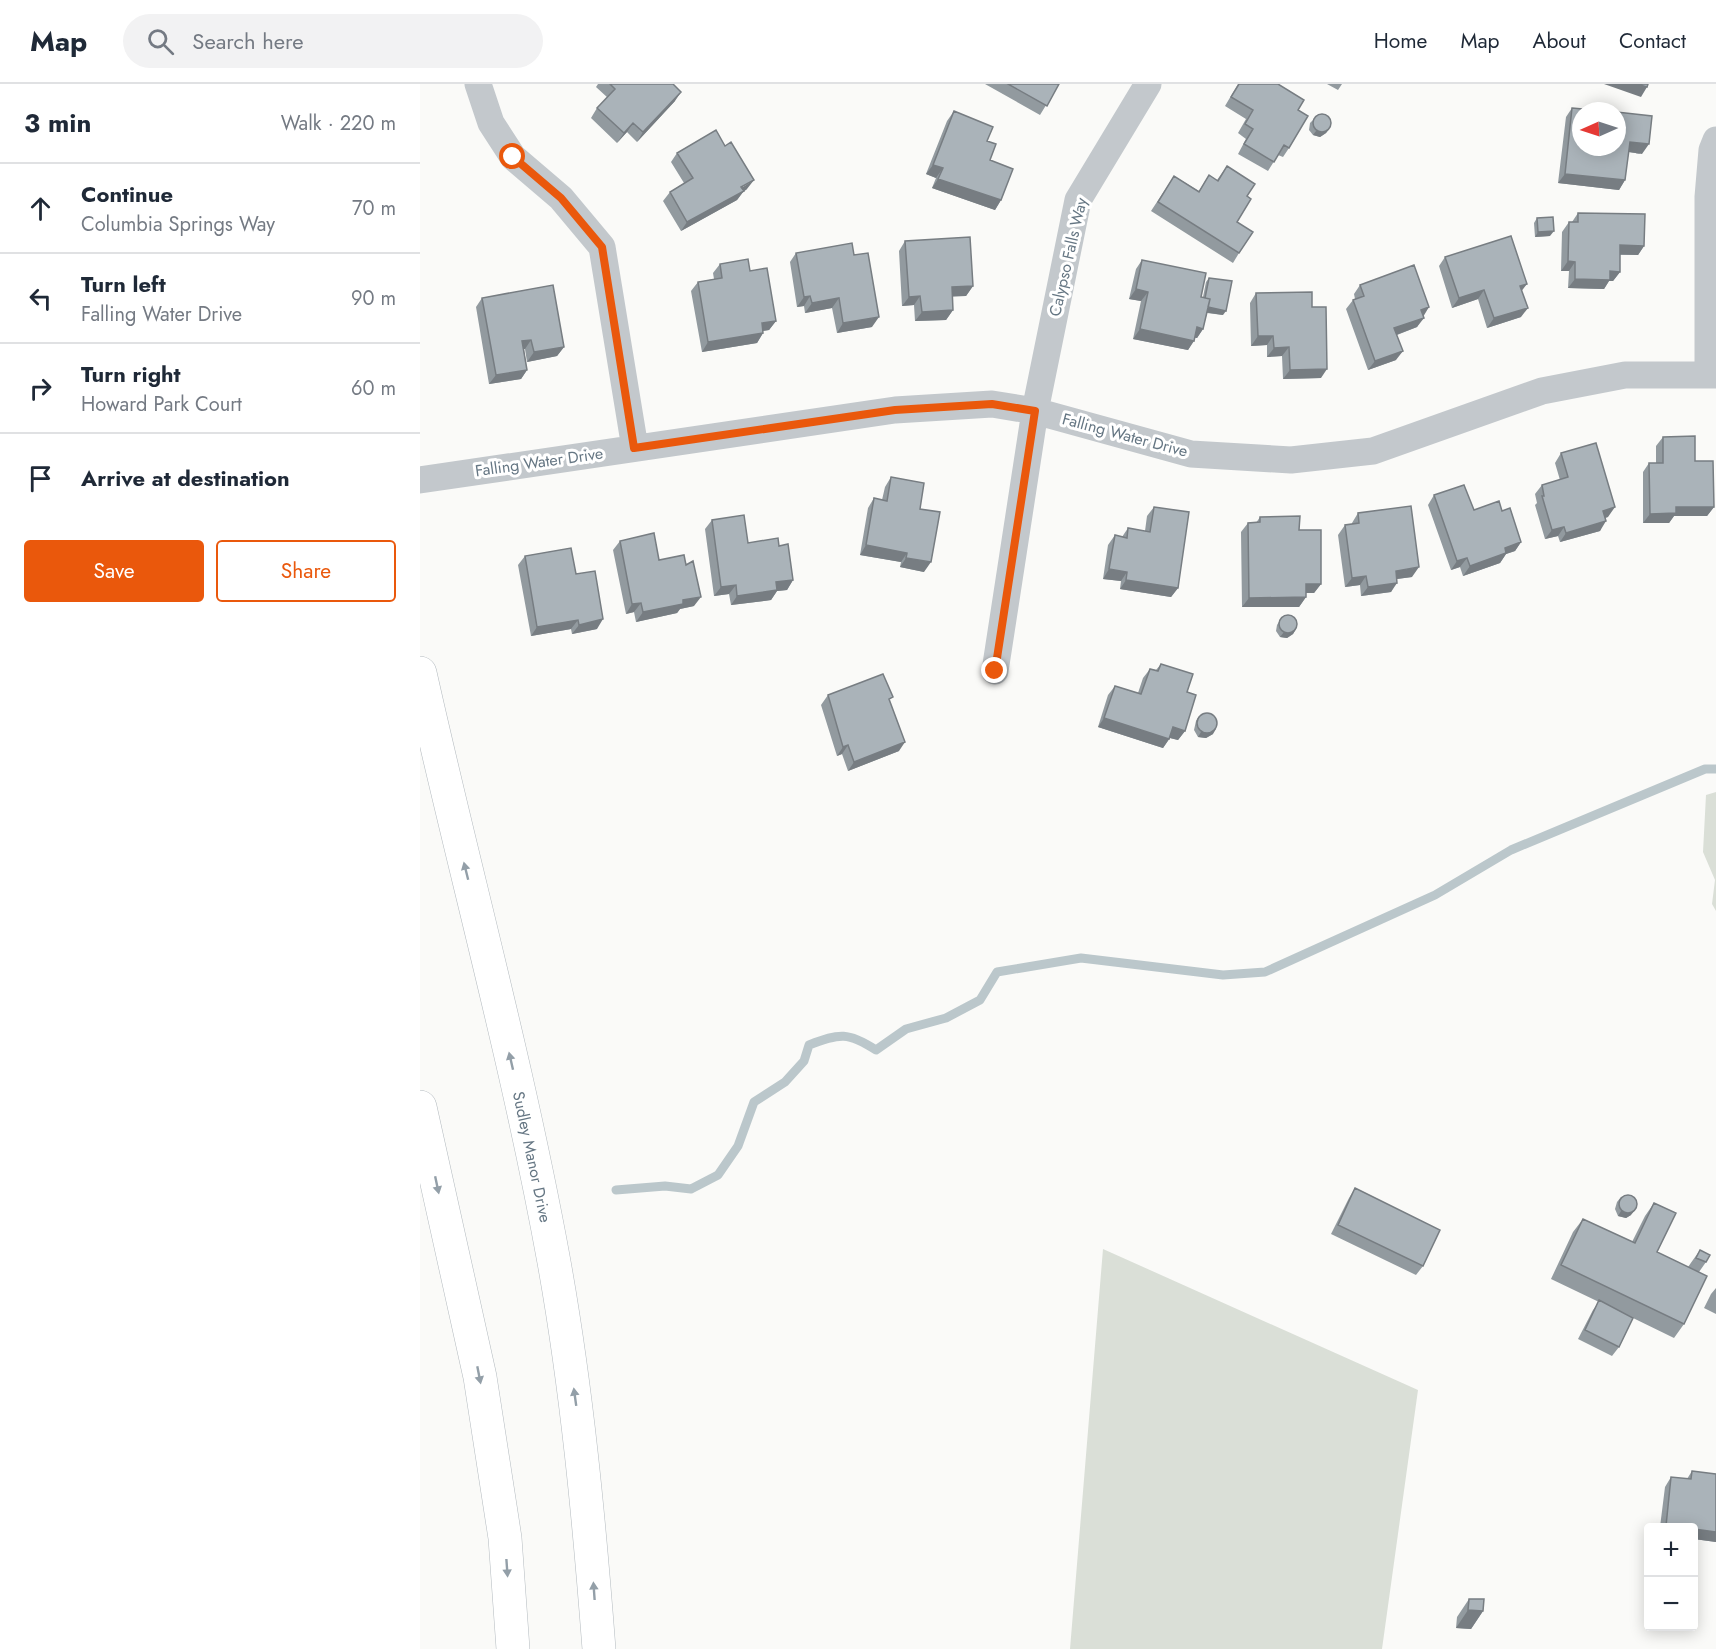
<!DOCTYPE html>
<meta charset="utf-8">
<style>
body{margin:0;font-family:Jost,sans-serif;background:#f2f2f3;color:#1f2937}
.controls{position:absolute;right:18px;bottom:18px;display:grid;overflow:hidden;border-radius:6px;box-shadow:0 3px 15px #0003}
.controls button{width:54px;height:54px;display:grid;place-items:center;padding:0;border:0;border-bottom:2px solid #e0e1e3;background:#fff;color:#1f2937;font:30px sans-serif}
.compass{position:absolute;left:1152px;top:18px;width:54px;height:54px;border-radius:50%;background:#fff;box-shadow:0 3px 15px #0003;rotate:267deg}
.stop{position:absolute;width:18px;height:18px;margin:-14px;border:4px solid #ea580c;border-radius:50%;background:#fff}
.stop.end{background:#ea580c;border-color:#fff;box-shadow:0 2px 6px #0008}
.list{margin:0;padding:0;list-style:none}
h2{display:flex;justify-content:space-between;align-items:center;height:78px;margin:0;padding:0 24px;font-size:26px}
h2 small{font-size:20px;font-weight:400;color:#747a83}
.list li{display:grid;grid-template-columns:39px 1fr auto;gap:18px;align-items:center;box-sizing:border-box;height:90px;padding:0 24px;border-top:2px solid #e0e1e3}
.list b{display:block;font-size:22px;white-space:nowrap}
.list p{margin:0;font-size:20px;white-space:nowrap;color:#747a83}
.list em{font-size:20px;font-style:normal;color:#747a83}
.actions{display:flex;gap:12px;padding:18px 24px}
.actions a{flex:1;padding:14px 0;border:2px solid #ea580c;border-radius:6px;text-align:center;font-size:21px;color:#ea580c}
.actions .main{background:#ea580c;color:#fff}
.icon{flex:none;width:33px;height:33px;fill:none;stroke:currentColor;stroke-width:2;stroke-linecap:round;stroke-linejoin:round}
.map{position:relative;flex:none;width:1296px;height:1565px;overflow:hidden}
header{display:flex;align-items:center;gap:36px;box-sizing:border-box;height:84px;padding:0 30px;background:#fff;border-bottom:2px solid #e0e1e3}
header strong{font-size:28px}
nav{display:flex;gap:33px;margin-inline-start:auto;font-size:21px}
.search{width:420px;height:54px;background:#f2f2f3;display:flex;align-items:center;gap:15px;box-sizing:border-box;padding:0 21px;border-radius:33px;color:#747a83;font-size:22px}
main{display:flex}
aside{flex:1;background:#fff}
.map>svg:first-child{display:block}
</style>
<header>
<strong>Map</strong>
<div class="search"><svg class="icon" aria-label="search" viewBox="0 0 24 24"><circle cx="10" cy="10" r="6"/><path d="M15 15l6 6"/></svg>Search here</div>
<nav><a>Home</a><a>Map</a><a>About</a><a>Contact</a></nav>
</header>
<main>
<aside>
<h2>3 min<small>Walk · 220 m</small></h2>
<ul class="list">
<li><svg class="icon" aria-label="ahead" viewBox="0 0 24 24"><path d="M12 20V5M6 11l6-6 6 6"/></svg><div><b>Continue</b><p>Columbia Springs Way</p></div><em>70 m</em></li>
<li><svg class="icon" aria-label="left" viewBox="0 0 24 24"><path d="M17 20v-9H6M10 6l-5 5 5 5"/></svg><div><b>Turn left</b><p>Falling Water Drive</p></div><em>90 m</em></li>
<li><svg class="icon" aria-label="right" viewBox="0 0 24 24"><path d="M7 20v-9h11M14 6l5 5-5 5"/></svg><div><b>Turn right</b><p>Howard Park Court</p></div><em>60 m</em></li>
<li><svg class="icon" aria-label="arrive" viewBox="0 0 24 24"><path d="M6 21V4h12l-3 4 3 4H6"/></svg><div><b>Arrive at destination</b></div></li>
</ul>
<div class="actions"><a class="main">Save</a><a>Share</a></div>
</aside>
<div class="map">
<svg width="1296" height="1565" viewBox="0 0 1296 1565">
<rect width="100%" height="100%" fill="#fafaf8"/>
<!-- green -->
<path fill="#dadfd7" d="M1296 708V827L1292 820 1295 796 1283 768 1286 711Z
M683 1165 998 1306 962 1565H650Z"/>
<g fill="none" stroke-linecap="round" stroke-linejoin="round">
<!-- stream -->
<path stroke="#bbc7cb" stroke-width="9" d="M196 1106 245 1102 271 1105 298 1091 318 1062 334 1018 365 998 384 977 389 961C420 949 428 948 456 966L486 945 526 934 560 916 577 888 661 874 803 891 845 888 1015 811 1091 766 1285 685H1296"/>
<defs>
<path id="secondary" d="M0 589C44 786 98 980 134 1178 157 1306 169 1435 179 1565
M0 1023 60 1293 85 1454 93 1565"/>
</defs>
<!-- secondary casing -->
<use href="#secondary" stroke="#b3babf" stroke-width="34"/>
<!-- minor -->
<path stroke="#c3c8cc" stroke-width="27" d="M58 0 71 39 93 73 141 114 182 163 215 364
M1288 291V113L1292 66 1296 56
M0 396 475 326 572 320 615 327 771 370 871 376 953 367 1122 307 1205 291H1296
M575 587 615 327 658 116 728 0"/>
<!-- secondary -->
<use href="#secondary" stroke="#fff" stroke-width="33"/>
</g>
<!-- wall -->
<path fill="#929a9f" d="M178 0H253L255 17 217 58 207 48 197 59 171 34 177 24 188 14 176 3Z
M565 0H639L620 31Z
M818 0H858L878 26 869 64 863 73 858 71 848 87 818 70 826 55 818 49 826 35 805 22Z
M907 0H922L918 6Z
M1152 24 1197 63 1222 70 1208 68 1205 96 1199 106 1138 99 1146 33Z
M534 27 567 57 570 76 581 116 575 126 512 104 516 94 506 90 527 37Z
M894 35 909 45 906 49 900 53 893 51 889 46 890 39Z
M257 69 327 105 323 108 317 116 261 147 243 117 250 108 264 99 251 78Z
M807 82 827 112 817 138 819 169 813 179 731 127 754 92 779 107 789 91 797 96Z
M1158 129 1224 162 1218 171H1200V188L1193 197H1189L1184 205 1148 204 1149 187H1141L1142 148 1149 138H1152Z
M1117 134 1130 152 1115 153 1114 139Z
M485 157 553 202 546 212H532L533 226 526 236 495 237 494 221 482 222 479 167Z
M376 169 434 171 452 243 417 249 412 224 385 229 384 222 377 223 370 178Z
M1025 173 1102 207 1101 233 1067 244 1058 215 1032 224 1019 182Z
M722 176 781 213H783L786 198 789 194 803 231 787 229 783 245 777 254H775L768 266 713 255 721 217 709 215 716 185Z
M300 180 330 187 356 237 349 246 343 247V249L337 259 282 268 271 207 278 198 294 195 293 189Z
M940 201 1003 232 997 243 977 251 976 276 948 286 926 225 933 216 935 215 934 210Z
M836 209 892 223 901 294 863 295 862 272 847 273V261L831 262 830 219Z
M62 214 144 263 137 272 107 278 105 265H104L107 286 101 295 69 300 56 223Z
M1243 353 1275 377 1294 423 1287 432H1254L1249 439H1223V388L1229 379H1236V362Z
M1141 369 1188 433 1185 434 1180 447 1140 458 1138 452 1125 455 1115 421 1117 419 1115 410 1122 401 1140 396 1135 379Z
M471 393 500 425 504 488 480 483 481 478 440 471 448 424 454 414 462 416 465 403Z
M1014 411 1054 426 1082 427 1101 458 1095 467 1086 470 1080 479 1043 492 1040 483 1031 486 1008 421Z
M734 423 758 504 751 513 700 505 701 497 683 495 688 461 695 451 702 453 708 444 725 447 727 432Z
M938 429 992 493 977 495 971 508 941 512 940 501 925 503 918 451 925 441 932 440V439Z
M840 433 879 446 901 500 894 509H886V513L879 523H822L821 448 828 439H836Z
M292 436 328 459 359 462 373 496 367 506 357 507 351 516 311 521 309 510 294 512 285 445Z
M200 457 239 476 274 522 260 525 257 529 216 538 214 528 206 530 193 466Z
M105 472 156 490 177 545 152 550 151 545 111 552 98 481Z
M860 536 876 545 873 550 867 554 860 553 856 547 857 541Z
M741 580 767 608 765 647 758 656 750 654 743 664 678 643 688 611 695 602 718 609 723 594 730 585 736 586Z
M408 611 470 618 479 667 428 687 422 670 417 672 401 621Z
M779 632 793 650 786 654 778 653 774 646 776 637Z
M935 1104 1003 1182 996 1191 911 1150 929 1114Z
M1201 1113 1211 1131 1206 1134 1198 1132 1195 1125 1197 1118Z
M1234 1119 1237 1168 1268 1183 1280 1166 1286 1178 1279 1188 1264 1240 1254 1254 1213 1234 1199 1263 1192 1272 1158 1255 1173 1226 1179 1218 1131 1195 1153 1148 1163 1135 1212 1158 1225 1132Z
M1296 1204V1230L1284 1224 1291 1210Z
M1272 1387 1296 1390V1458L1274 1455V1443H1240L1245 1403 1251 1393 1267 1395Z
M1049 1515 1063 1527 1051 1545 1036 1544 1037 1533Z"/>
<!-- shaded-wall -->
<path fill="#777d82" d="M1184 0H1217L1227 3 1221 13Z
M261 8 255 17 217 58 223 48Z
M213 39 207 48 197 59 204 49Z
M909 45 906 49 900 53 893 51 896 47Z
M1210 58 1229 60 1222 70 1203 67Z
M513 81 523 84 516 94 506 90Z
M1145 90 1205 96 1199 106 1138 99Z
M518 95 581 116 575 126 512 104Z
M334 96 327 105 323 108 317 116 261 147 267 138Z
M1134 147 1130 152 1115 153 1118 148Z
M1200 161 1224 162 1218 171 1194 170Z
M1148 177 1155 178 1149 187H1141Z
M1190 187 1200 188 1193 197H1189L1184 205 1148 204 1155 195Z
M1107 200 1100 209V202Z
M553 202 546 212 525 213 532 203Z
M716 205 728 208 721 217 709 215Z
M1064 206 1058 215 1032 224 1039 214Z
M390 212 384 222 377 223 384 213Z
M500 212 494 221 482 222 489 213Z
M419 214 412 224 385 229 392 219Z
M786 223 806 227 803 231 783 228Z
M1009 223 1003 233 1001 226Z
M1108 224 1101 233 1067 244 1074 234Z
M533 226 526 236 495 237 502 228Z
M459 233 452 243 417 249 423 239Z
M1004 234 997 243 968 254 974 244Z
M356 237 349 246 335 248 342 239Z
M777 243 783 245 777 254 770 252Z
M720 245 774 257 768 266 713 255Z
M343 249 337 259 282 268 288 258Z
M838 252H853L847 261 831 262Z
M111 256 105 265 96 267 102 257Z
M144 263 137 272 107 278 114 268Z
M869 263 862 272 847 273 854 264Z
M983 267 976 276 948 286 955 277Z
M907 285 901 294 863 295 870 286Z
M107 286 101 295 69 300 76 291Z
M1195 423 1188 433 1177 436 1183 427Z
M1256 423H1294L1287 432H1254L1249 439H1223L1230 430Z
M1186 437 1180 447 1140 458 1146 449Z
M1144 443 1138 452 1125 455 1132 446Z
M1101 458 1095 467 1086 470 1080 479 1043 492 1050 482 1085 464Z
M446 461 487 469 481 478 440 471Z
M486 474 511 478 504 488 480 483Z
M1047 474 1040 483 1031 486 1037 477Z
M999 483 992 493 969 496 976 487Z
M689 485 707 488 701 497 683 495Z
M946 492 940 501 925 503 932 494Z
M373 496 367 506 357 507 351 516 311 521 317 512 356 498Z
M706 496 758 504 751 513 700 505Z
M977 499 971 508 941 512 948 503Z
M886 500H901L894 509H879Z
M316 501 309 510 294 512 301 503Z
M281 513 274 522 260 525 257 529 216 538 223 528 263 516Z
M886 513 879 523H822L829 514Z
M221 519 214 528 206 530 212 520Z
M183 535 177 545 152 550 159 541Z
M158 536 151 545 111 552 117 543Z
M876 545 873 550 867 554 860 553 864 548Z
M684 634 749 655 743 664 678 643Z
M753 643 765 647 758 656 746 653Z
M796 645 793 650 786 654 778 653 781 648Z
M485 658 479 667 428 687 434 678Z
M428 661 422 670 417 672 423 663Z
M1215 1126 1211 1131 1206 1134 1198 1132 1201 1127Z
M1274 1445 1296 1448V1458L1274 1455Z
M1048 1526 1063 1527 1051 1545 1036 1544Z"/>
<!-- building -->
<path fill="#aab3b9" stroke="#777d82" stroke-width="1.5" d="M190 0H253L261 8 223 48 213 39 204 49 177 24 195 5Z
M588 0H639L627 22Z
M819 0H858L884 16 878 26 888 32 869 64 864 61 854 78 824 60 833 45 825 40 833 26 811 13Z
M1217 0H1228L1227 3Z
M1152 24 1184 27H1161V63H1197V28L1232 32 1229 60 1210 58 1205 96 1145 90Z
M534 27 573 43 567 57 576 60 570 76 593 85 581 116 518 95 523 84 513 81Z
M893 39a9 9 0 1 1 18 0a9 9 0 1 1-18 0Z
M296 46 305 62 311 58 334 96 321 103 324 107 267 138 250 108 273 94 257 69Z
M807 82 835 100 827 112 831 115 817 138 833 148 819 169 738 118 754 92 779 108 789 91 798 97Z
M1158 129 1225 130 1224 162 1200 161V188L1190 187V196L1155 195V178L1148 177 1149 138H1158Z
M1133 133 1134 147 1118 148 1117 134Z
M1091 152 1107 200 1100 202 1108 224 1074 234 1064 206 1039 214 1025 173Z
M550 153 553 202 532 203 533 226 502 228 500 212 489 213 485 157Z
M432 159 434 171 448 169 459 233 423 239 419 214 392 219 390 212 384 213 376 169Z
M328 175 330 187 347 184 356 237 342 239 343 249 288 258 278 198 302 194 300 180Z
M722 176 786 189 781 213 790 215 783 245 777 243 774 257 720 245 728 208 716 205Z
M994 181 1009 223 1001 226 1004 234 974 244 983 267 955 277 933 216 944 212 940 201Z
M789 194 812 197 806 227 788 223 790 215 785 214Z
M133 201 144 263 114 268 111 256 102 257 107 286 76 291 62 214Z
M892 208V223H906L907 285 870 286 869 263 854 264 853 252H838L836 209Z
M1275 352V377H1293L1294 423H1256V429L1230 430 1229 379H1243V353Z
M1176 359 1195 423 1183 427 1186 437 1146 449 1144 443 1132 446 1122 412H1124L1122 401 1148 393 1141 369Z
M471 393 504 399 500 425 520 428 511 478 486 474 487 469 446 461 454 414 467 417Z
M1044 401 1054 426 1079 417 1082 427 1090 424 1101 458 1085 464 1086 469 1050 482 1047 474 1037 477 1014 411Z
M991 422 999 483 976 487 977 499 948 503 946 492 932 494 925 441 939 439 938 429Z
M734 423 769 428 758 504 706 496 707 488 689 485 695 451 707 454 708 444 730 448Z
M324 431 328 459 358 454 359 462 368 460 373 496 356 498 357 506 317 512 316 501 301 503 292 436Z
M880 432 879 446H901V500H886V513L829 514 828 439 840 438V433Z
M234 449 239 476 264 471 266 481 273 477 281 513 263 516V520L223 528 221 519 212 520 200 457Z
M151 464 156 490 175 487 183 535 159 541 158 536 117 543 105 472Z
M859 540a9 9 0 1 1 18 0a9 9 0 1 1-18 0Z
M741 580 773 590 767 608 776 611 765 647 753 643 749 655 684 634 695 602 721 610 730 585 738 587Z
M463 590 473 613 469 615 485 658 434 678 428 661 423 663 408 611Z
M777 639a10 10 0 1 1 20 0a10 10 0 1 1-20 0Z
M935 1104 1020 1146 1003 1182 918 1141Z
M1199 1120a9 9 0 1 1 18 0a9 9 0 1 1-18 0Z
M1234 1119 1256 1129 1237 1168 1287 1192 1264 1240 1141 1181 1163 1135 1215 1159Z
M1280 1166 1290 1171 1286 1178 1276 1174Z
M1179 1216 1213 1234 1199 1263 1165 1246Z
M1272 1387 1296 1390V1448L1274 1445V1443L1246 1442 1251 1393 1271 1395Z
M1049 1515H1064L1063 1527 1048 1526Z"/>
<!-- one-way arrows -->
<defs><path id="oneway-solid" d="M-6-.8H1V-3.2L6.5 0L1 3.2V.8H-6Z" transform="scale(1.5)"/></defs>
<g fill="#939fa8">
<use href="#oneway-solid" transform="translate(46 787) rotate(-104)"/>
<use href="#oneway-solid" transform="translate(91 977) rotate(-103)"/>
<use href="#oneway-solid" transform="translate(17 1101) rotate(78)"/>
<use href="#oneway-solid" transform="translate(59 1291) rotate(79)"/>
<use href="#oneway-solid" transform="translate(155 1313) rotate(-98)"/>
<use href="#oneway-solid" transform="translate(87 1484) rotate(86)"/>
<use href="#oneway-solid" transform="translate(174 1507) rotate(-94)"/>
</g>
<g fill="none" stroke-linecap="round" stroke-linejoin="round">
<!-- route -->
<path stroke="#ea580c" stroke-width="8" d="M93 73 141 114 182 163 214 364 475 326 572 320 615 327 575 587"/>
</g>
<g text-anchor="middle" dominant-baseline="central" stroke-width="6" stroke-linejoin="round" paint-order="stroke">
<!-- street labels -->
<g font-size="16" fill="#657683" stroke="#fff">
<text transform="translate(648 173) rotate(-77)">Calypso Falls Way</text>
<text transform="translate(705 351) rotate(15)">Falling Water Drive</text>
<text transform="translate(119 378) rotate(-8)">Falling Water Drive</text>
<text transform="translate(112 1073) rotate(78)">Sudley Manor Drive</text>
</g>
</g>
</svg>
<div class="controls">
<button>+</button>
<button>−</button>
</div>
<svg class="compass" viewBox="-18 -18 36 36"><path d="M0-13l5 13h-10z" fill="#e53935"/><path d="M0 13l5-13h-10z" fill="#747a83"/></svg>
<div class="stop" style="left:93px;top:73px"></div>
<div class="stop end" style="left:575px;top:587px"></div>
</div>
</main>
